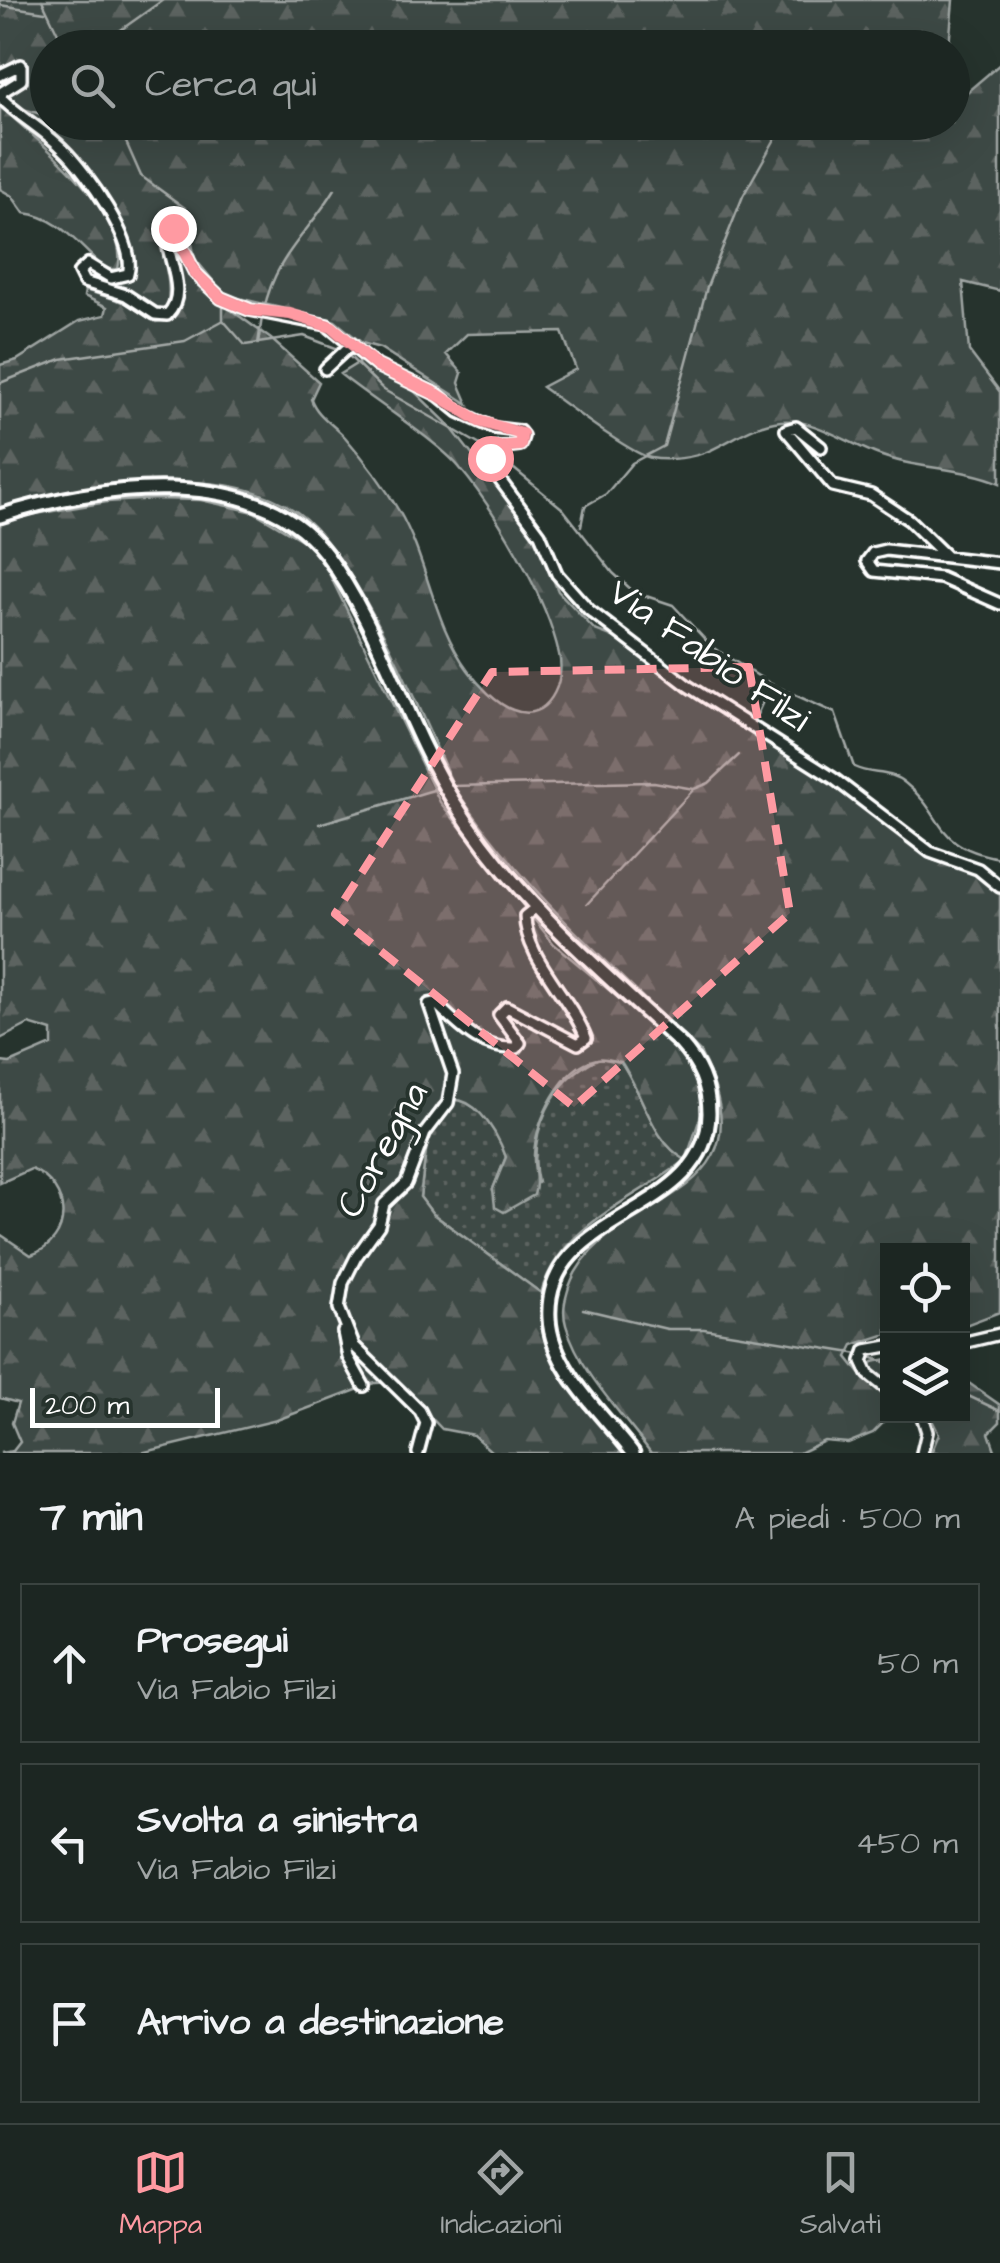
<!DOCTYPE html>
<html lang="it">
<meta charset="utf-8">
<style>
body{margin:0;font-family:"Architects Daughter",sans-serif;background:#29322f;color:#f1f3f6}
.controls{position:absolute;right:30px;bottom:30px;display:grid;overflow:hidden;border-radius:0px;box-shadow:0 10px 40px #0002}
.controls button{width:90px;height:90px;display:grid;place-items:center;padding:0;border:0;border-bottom:2px solid #3a4340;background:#1c2622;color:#f1f3f6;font:50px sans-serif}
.scale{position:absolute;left:30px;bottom:25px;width:190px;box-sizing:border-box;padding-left:10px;border:5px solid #fff;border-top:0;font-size:28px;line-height:35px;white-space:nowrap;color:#fff;-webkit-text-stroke:8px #26332d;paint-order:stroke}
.stop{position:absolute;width:30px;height:30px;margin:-22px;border:8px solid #ff9aa2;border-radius:50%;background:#fff}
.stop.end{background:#ff9aa2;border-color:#fff;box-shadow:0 2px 10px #0008}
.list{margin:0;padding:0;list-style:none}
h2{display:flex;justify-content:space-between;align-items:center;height:130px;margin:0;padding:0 40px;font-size:42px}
h2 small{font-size:32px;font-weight:400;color:#a0a5a5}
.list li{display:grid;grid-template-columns:65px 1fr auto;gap:30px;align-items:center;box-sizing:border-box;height:160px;margin:0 20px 20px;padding:0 20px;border:2px solid #3a4340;border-radius:0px}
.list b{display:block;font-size:38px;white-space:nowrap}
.list p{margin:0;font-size:32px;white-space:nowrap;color:#a0a5a5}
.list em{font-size:32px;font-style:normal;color:#a0a5a5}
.icon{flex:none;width:55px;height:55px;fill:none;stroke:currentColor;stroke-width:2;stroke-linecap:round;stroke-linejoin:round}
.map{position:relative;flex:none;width:1000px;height:1453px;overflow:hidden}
.search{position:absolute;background:#1c2622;box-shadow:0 10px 40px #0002;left:30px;right:30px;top:30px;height:110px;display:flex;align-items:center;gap:25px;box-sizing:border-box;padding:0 35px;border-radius:55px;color:#a0a5a5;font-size:38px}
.sheet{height:670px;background:#1c2622}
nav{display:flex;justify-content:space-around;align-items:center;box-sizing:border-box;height:140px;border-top:2px solid #3a4340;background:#1c2622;font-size:28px;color:#a0a5a5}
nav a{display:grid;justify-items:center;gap:5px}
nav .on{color:#ff9aa2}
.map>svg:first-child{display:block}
</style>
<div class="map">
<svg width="1000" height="1453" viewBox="0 0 1000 1453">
<defs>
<pattern id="grass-dots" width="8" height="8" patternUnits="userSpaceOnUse" patternTransform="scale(2.5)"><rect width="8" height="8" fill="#3e4944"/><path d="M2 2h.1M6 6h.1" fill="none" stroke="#5b6460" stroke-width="1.8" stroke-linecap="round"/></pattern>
<pattern id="forest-firs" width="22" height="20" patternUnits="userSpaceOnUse" patternTransform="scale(2.5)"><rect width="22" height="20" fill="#3e4944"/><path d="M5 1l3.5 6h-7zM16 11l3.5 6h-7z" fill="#5b6460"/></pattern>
</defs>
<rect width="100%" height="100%" fill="#26332d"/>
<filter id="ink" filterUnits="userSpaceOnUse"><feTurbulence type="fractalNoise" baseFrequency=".01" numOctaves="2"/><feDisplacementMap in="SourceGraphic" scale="20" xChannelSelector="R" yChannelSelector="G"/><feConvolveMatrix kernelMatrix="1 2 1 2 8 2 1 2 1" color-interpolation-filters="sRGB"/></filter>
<g filter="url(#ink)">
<!-- grass -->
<path fill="url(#grass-dots)" stroke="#9ea4a2" stroke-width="2.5" d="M599 1058 621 1062C644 1095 652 1142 686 1160 634 1200 560 1225 541 1293L433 1214 420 1197 428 1135 438 1104C471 1085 497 1132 506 1157L493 1189 538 1183C527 1133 552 1079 599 1058Z"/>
<!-- forest -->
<path fill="url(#forest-firs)" stroke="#9ea4a2" stroke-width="2.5" d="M0 0H953L949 47 48 48V122H952L953 98 954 103 1000 64V291L963 282 969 351 1000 392V483C960 466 915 470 874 453 846 442 812 418 781 421 753 424 735 439 711 450 695 458 668 461 651 458 630 454 563 402 542 387L576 369 562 332 467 334 446 354 462 373 459 383 468 404 380 348 362 343 335 321 226 295 198 270 176 226 177 212 162 211C153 243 175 274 167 307L158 310 131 292 89 281 83 273 88 268 111 282 132 276C144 242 89 170 66 146 49 127 24 114 5 96L23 84 27 67 15 60 0 70Z
M0 106C35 139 132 213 118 269H106C79 247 61 217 24 213L12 196 0 189Z
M175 246 198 286 271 339 319 382 311 399C317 416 333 424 345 437 365 460 384 485 399 511 428 561 433 623 468 670 478 684 496 704 513 710 548 724 566 681 559 654 547 598 496 511 459 467 436 440 371 399 340 374L361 361 411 388 449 425 536 537 558 591 595 630 632 644 689 694 828 781 930 859 978 875 1000 894V1312L963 1326 962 1250H888L887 1334 853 1345 847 1357 862 1376 873 1362 887 1359 890 1416 873 1433 848 1443 824 1441 799 1453H651C623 1415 579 1371 566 1325 562 1311 565 1300 569 1287 604 1187 781 1210 700 1052 614 969 520 887 454 787 421 715 358 556 297 512 223 459 83 488 0 507V365L17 360 79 321 105 315 107 307 84 296 85 290 124 302 156 322 173 319 183 291Z
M156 499 201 500 254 512 307 543 326 567 440 802 554 944 671 1042 695 1068 701 1082V1115L686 1160C652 1142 644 1095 621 1062 614 1061 604 1057 597 1059 561 1066 535 1122 534 1155 533 1170 539 1180 534 1195L504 1212 495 1207 493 1189 506 1157C497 1132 471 1085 438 1104L428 1135 420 1197 433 1214 541 1293C539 1363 584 1401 622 1453H493L473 1435 442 1429 397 1382 375 1383 277 1420 141 1453H0L13 1451 20 1442 12 1423 18 1403 0 1398V1234L31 1255C74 1240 72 1186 31 1169L0 1183V1062L10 1063 52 1045V1031L29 1024 0 1039V520L107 502Z
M963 1379 1000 1405V1422L989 1433 996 1453H931L939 1434 930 1416H962Z"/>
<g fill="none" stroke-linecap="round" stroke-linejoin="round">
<!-- stream -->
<path stroke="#a4a9a7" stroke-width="2.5" d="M42 0 65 48
M0 5 45 12
M107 48 108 39 163 0
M16 107 48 116
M110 122 126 142 141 176 185 208 195 259 225 295
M223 303V320L245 345 304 336 341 350
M264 310C275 256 308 234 335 189
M258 344 262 317
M348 355 384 390 489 450
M0 383 61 359 185 341 222 321
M496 454 563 509 613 573 634 592 673 605 712 647 771 684 835 713 854 767C872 776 888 769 905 783 947 816 931 846 1000 858
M581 526 585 506 606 494 632 463 664 446 707 287 743 196 775 139 783 132
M756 717 770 686
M451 786 654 782 694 789
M319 824 440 788
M587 904 694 789 709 783 739 755
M583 1309 667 1329H704L859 1354
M867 1356 885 1362
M962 1393 1000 1411"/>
<defs>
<path id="minor" d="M0 75 21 65V80L2 92 1 98C20 117 44 130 63 149 85 170 138 243 128 274L111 278 88 264 79 272 84 282 126 295 155 314 167 315C190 292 165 257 166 230
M166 230H174L195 273 221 298 250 310 327 325 377 366 438 395 459 412 494 428 519 431 523 436 520 445 494 448 491 468 540 534 557 574 589 610 688 686 833 778 930 852 978 869 1000 887
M325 369 352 344
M821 447 796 427 786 430 833 486 871 495 909 520 946 556
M1000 563 886 550 873 553 867 561 874 571 941 578 1000 604
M343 1332 348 1357 364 1386
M962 1343 1000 1334
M888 1346 866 1350 862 1361 868 1374 888 1390
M922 1416 927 1432 922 1453
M418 1453 426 1423 420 1411 354 1346 339 1308 343 1283 356 1257 379 1225 384 1204 406 1183 425 1133 448 1103 453 1074 429 1004 435 1003C460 1026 479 1050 516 1048L520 1043 499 1015 507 1007 578 1044 586 1038C572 999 525 958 525 916L535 908"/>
<path id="major" d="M0 516C95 485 257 462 326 554 381 628 405 724 454 802 514 898 599 969 681 1044 699 1064 709 1085 709 1113 708 1219 543 1209 549 1318 551 1369 604 1415 633 1453"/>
</defs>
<!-- minor casing -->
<use href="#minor" stroke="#fff" stroke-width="16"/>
<!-- major casing -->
<use href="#major" stroke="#fff" stroke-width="19"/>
<!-- minor -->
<use href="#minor" stroke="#26332d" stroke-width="9"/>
<!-- major -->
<use href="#major" stroke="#26332d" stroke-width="11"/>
</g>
</g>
<g fill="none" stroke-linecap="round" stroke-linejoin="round" filter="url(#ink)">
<!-- route -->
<path stroke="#ff9aa2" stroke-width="12" d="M173 228 195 273 221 298 250 310 290 314 332 327 377 366 438 395 479 421 522 434 520 445 496 447 490 458"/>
</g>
<!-- marked area -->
<path fill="#ff9aa2" fill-opacity="0.2" stroke="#ff9aa2" stroke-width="8" stroke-dasharray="20 12" stroke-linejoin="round" d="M749 667 790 913 574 1107 335 914 492 672Z"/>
<g text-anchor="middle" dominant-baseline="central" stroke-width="8" stroke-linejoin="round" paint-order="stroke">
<!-- street labels -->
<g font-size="38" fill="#fff" stroke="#26332d">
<text transform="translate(709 656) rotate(35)">Via Fabio Filzi</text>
<text transform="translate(383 1150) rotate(-61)">Coregna</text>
</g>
</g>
</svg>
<div class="controls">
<button><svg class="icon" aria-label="locate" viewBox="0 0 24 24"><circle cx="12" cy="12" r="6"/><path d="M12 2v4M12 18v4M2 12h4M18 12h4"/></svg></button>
<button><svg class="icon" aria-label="layers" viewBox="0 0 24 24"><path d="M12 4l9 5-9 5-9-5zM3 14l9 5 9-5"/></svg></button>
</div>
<div class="scale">200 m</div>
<div class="stop" style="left:490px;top:458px"></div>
<div class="stop end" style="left:173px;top:228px"></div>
<div class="search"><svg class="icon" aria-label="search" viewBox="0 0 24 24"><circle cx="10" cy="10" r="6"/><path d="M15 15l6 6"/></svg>Cerca qui</div>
</div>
<section class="sheet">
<h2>7 min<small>A piedi · 500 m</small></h2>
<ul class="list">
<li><svg class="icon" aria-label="ahead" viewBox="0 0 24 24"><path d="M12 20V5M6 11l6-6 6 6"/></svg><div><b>Prosegui</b><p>Via Fabio Filzi</p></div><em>50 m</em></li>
<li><svg class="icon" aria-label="left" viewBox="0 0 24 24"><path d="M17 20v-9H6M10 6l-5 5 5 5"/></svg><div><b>Svolta a sinistra</b><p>Via Fabio Filzi</p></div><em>450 m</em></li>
<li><svg class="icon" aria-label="arrive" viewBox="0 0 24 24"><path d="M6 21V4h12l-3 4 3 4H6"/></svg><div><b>Arrivo a destinazione</b></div></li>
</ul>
</section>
<nav>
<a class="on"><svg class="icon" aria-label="map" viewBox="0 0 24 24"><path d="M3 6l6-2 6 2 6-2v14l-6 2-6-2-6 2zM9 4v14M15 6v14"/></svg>Mappa</a>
<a><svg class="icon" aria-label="directions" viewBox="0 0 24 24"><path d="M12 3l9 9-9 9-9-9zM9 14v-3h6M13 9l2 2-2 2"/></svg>Indicazioni</a>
<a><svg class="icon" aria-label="saved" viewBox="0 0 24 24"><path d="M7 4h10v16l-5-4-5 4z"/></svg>Salvati</a>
</nav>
